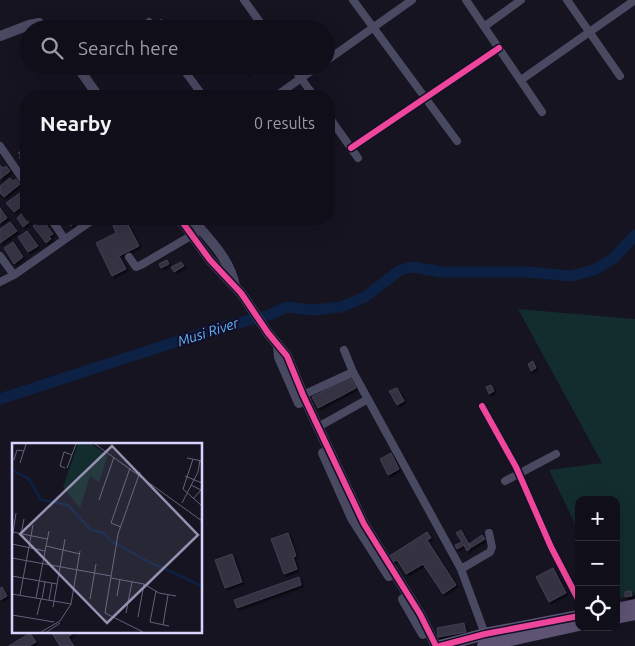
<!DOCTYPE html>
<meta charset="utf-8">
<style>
body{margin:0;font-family:Ubuntu,sans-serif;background:#191822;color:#f1f3f6}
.controls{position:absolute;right:15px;bottom:15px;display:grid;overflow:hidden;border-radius:10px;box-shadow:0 5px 20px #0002}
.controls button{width:45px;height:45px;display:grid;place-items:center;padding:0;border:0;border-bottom:1px solid #302f38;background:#100f19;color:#f1f3f6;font:25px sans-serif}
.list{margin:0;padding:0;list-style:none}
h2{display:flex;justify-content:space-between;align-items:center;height:65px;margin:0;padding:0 20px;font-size:21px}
h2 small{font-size:16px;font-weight:400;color:#9c9ca2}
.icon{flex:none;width:28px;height:28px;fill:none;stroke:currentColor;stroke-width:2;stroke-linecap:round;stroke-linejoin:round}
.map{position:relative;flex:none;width:635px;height:646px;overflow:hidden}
.search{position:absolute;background:#100f19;box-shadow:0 5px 20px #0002;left:20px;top:20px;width:315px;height:55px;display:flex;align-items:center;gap:12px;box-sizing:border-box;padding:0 18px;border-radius:28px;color:#9c9ca2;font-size:19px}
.panel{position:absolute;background:#100f19;box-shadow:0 5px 20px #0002;left:20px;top:90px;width:315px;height:135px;border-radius:20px}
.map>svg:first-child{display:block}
</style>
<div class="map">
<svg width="635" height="646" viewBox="0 0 635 646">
<defs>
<filter id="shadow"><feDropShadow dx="2" dy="2" stdDeviation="1" flood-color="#0009"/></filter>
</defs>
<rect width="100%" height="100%" fill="#161421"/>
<!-- green -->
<path fill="#132c2d" d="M518 309 635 319V595L616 599V500H579V532L549 470 602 463Z"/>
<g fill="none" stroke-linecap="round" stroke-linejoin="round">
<!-- river -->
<path stroke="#0d2144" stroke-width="11" d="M0 399 218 328 270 315 286 307 313 310 341 307 365 297 400 270 413 267 441 272H528L571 276 594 270 614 258 635 235"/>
</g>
<!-- building -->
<path fill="#343243" stroke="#433f54" filter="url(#shadow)" d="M161 19 167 25 164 28 158 22Z
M135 66H146L138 71Z
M244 66H249L252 70 247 74 242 68Z
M26 147V161L23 163 19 157 21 156 18 153Z
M0 165 3 168 6 166 10 171 0 179Z
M10 178 13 181 16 179 20 184 4 197 0 193V186Z
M20 193 23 197 26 194V203L14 212 6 203Z
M0 208 7 218 0 223Z
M26 210V219H33L23 227 17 218Z
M42 219 53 234 49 236 51 239 46 243 33 226Z
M65 219H75L76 222 71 226Z
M126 221 139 246 119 256 126 269 112 276 96 243 116 233 113 226Z
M10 222 17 231 0 243V229Z
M27 231 38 246 28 252 18 237Z
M13 242 23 257 14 264 4 248Z
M167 260 169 264 161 268 159 264Z
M181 262 184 266 174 272 171 267Z
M533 361 536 368 531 371 528 364Z
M350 377 356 388 318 408 312 397Z
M491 385 494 391 489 394 486 387Z
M397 388 404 401 397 405 389 391Z
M391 453 399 469 388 475 380 459Z
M461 530 471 548 467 551 464 545 457 549 455 545 462 542 456 533Z
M427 532 431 538 427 540 456 585 443 594 423 564 406 574 397 560 391 563 388 557Z
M288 533 296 556 293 557 297 569 284 574 271 539Z
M482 535 485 539 472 547 469 544Z
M232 554 242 582 225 588 215 560Z
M553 568 566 593 549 602 536 577Z
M299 577 301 585 237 608 234 600Z
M2 587 7 596 0 600V588Z
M631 591 632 596 625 597V592Z
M464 623 466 632 438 637 437 628Z
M54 632H75L68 637 74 646H60L52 633Z
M30 633 36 642 29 646H9Z"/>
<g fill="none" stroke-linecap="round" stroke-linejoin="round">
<!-- minor -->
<path stroke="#4a4962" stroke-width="8" d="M244 0 265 29
M353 0 457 141
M466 0 542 112
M567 0 620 76
M149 22 155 29
M485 26 521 0
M326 61 412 0
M181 66 203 96
M292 66 314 96
M521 80 635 0
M276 96 318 66
M329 117 358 158
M0 146 26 184
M351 148 499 48
M51 219 64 238
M0 256 14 275
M129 257 136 267 141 265 201 230
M0 282 14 275 94 219
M344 350 353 372
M303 395 353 372 461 569 485 634
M482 406 516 467 551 547 579 601
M318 427 368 399
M505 481 556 454
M461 569 490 552 492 547 489 533"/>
<!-- tertiary -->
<path stroke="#4a4962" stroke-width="10" d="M0 36 29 25 39 23 45 29
M77 66 98 96
M180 219 210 260 241 293 268 333 287 356 303 395 364 524 420 614 436 646
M192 219C209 239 230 259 235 286
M278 346 279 357 299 403
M323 453 352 518 389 576
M403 599 423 634"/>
<!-- primary -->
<path stroke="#5e5373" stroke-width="12" d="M616 609 635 605
M616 618 635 614
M440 646 485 634 579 616
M483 646 579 625"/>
<defs>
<path id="cycleway" d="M351 148 499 48
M180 219 210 260 241 293 268 333 287 356 303 395 364 524 420 614 436 646
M482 406 516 467 551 547 579 601
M440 646 485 634 579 616"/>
</defs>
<!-- cycleway casing -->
<use href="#cycleway" stroke="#130f26" stroke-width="9"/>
<!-- cycleway -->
<use href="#cycleway" stroke="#ed469a" stroke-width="6"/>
</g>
<g text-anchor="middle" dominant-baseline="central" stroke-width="4.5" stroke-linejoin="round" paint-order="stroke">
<!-- water labels -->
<g font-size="14" font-style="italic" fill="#62b6ff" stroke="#130f26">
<text transform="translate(208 332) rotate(-18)">Musi River</text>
</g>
</g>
<!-- overview -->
<g transform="translate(12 443)">
<rect width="190" height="190" fill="#161421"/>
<path d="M66 1H79L96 12 87 39 78 33 68 65 51 44Z" fill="#132c2d"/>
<path fill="none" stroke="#0d2144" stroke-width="2.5" d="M0 27 17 36 29 57 56 62 79 87 92 90 99 98 135 118 190 143"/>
<path fill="none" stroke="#64617a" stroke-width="1" d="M83 1 190 78M175 15 190 18M181 16 171 46 190 63M2 17 5 7 12 8M8 20 14 1M53 25 48 23 52 9 60 12M55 25 64 1M128 29 106 91 93 170 131 189M173 33 190 40M179 42 189 47 181 56M87 57 102 14M170 60 186 29 188 17M109 84 99 80 118 25M1 89 35 96M9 91 12 76M0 96 4 70M0 101 33 108M34 103 68 111M0 115 99 133M0 133 45 141M99 135 132 141 147 150 164 153M144 148 138 179 157 183M0 151 59 161M8 152 21 82M105 153 108 136M24 155 37 88M30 156 33 139M78 156 84 121M37 157 40 140M41 164 53 96M114 170 120 139M0 172 42 179M25 172 29 156M126 174 132 141M151 182 156 152M29 189 48 178 59 161 68 108M35 189 48 180"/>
<path fill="#9591b1" fill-opacity="0.15" stroke="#9591b1" stroke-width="2.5" d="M100 3 186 92 95 180 8 91Z"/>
<rect width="190" height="190" fill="none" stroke="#d9d4ff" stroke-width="2.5"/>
</g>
</svg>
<div class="controls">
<button>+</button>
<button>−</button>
<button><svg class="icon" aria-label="locate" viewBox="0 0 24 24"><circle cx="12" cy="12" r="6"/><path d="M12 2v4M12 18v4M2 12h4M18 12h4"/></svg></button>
</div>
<div class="search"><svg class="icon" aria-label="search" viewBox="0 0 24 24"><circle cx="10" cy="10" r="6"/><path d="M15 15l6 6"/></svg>Search here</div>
<section class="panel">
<h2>Nearby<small>0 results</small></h2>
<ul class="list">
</ul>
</section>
</div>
